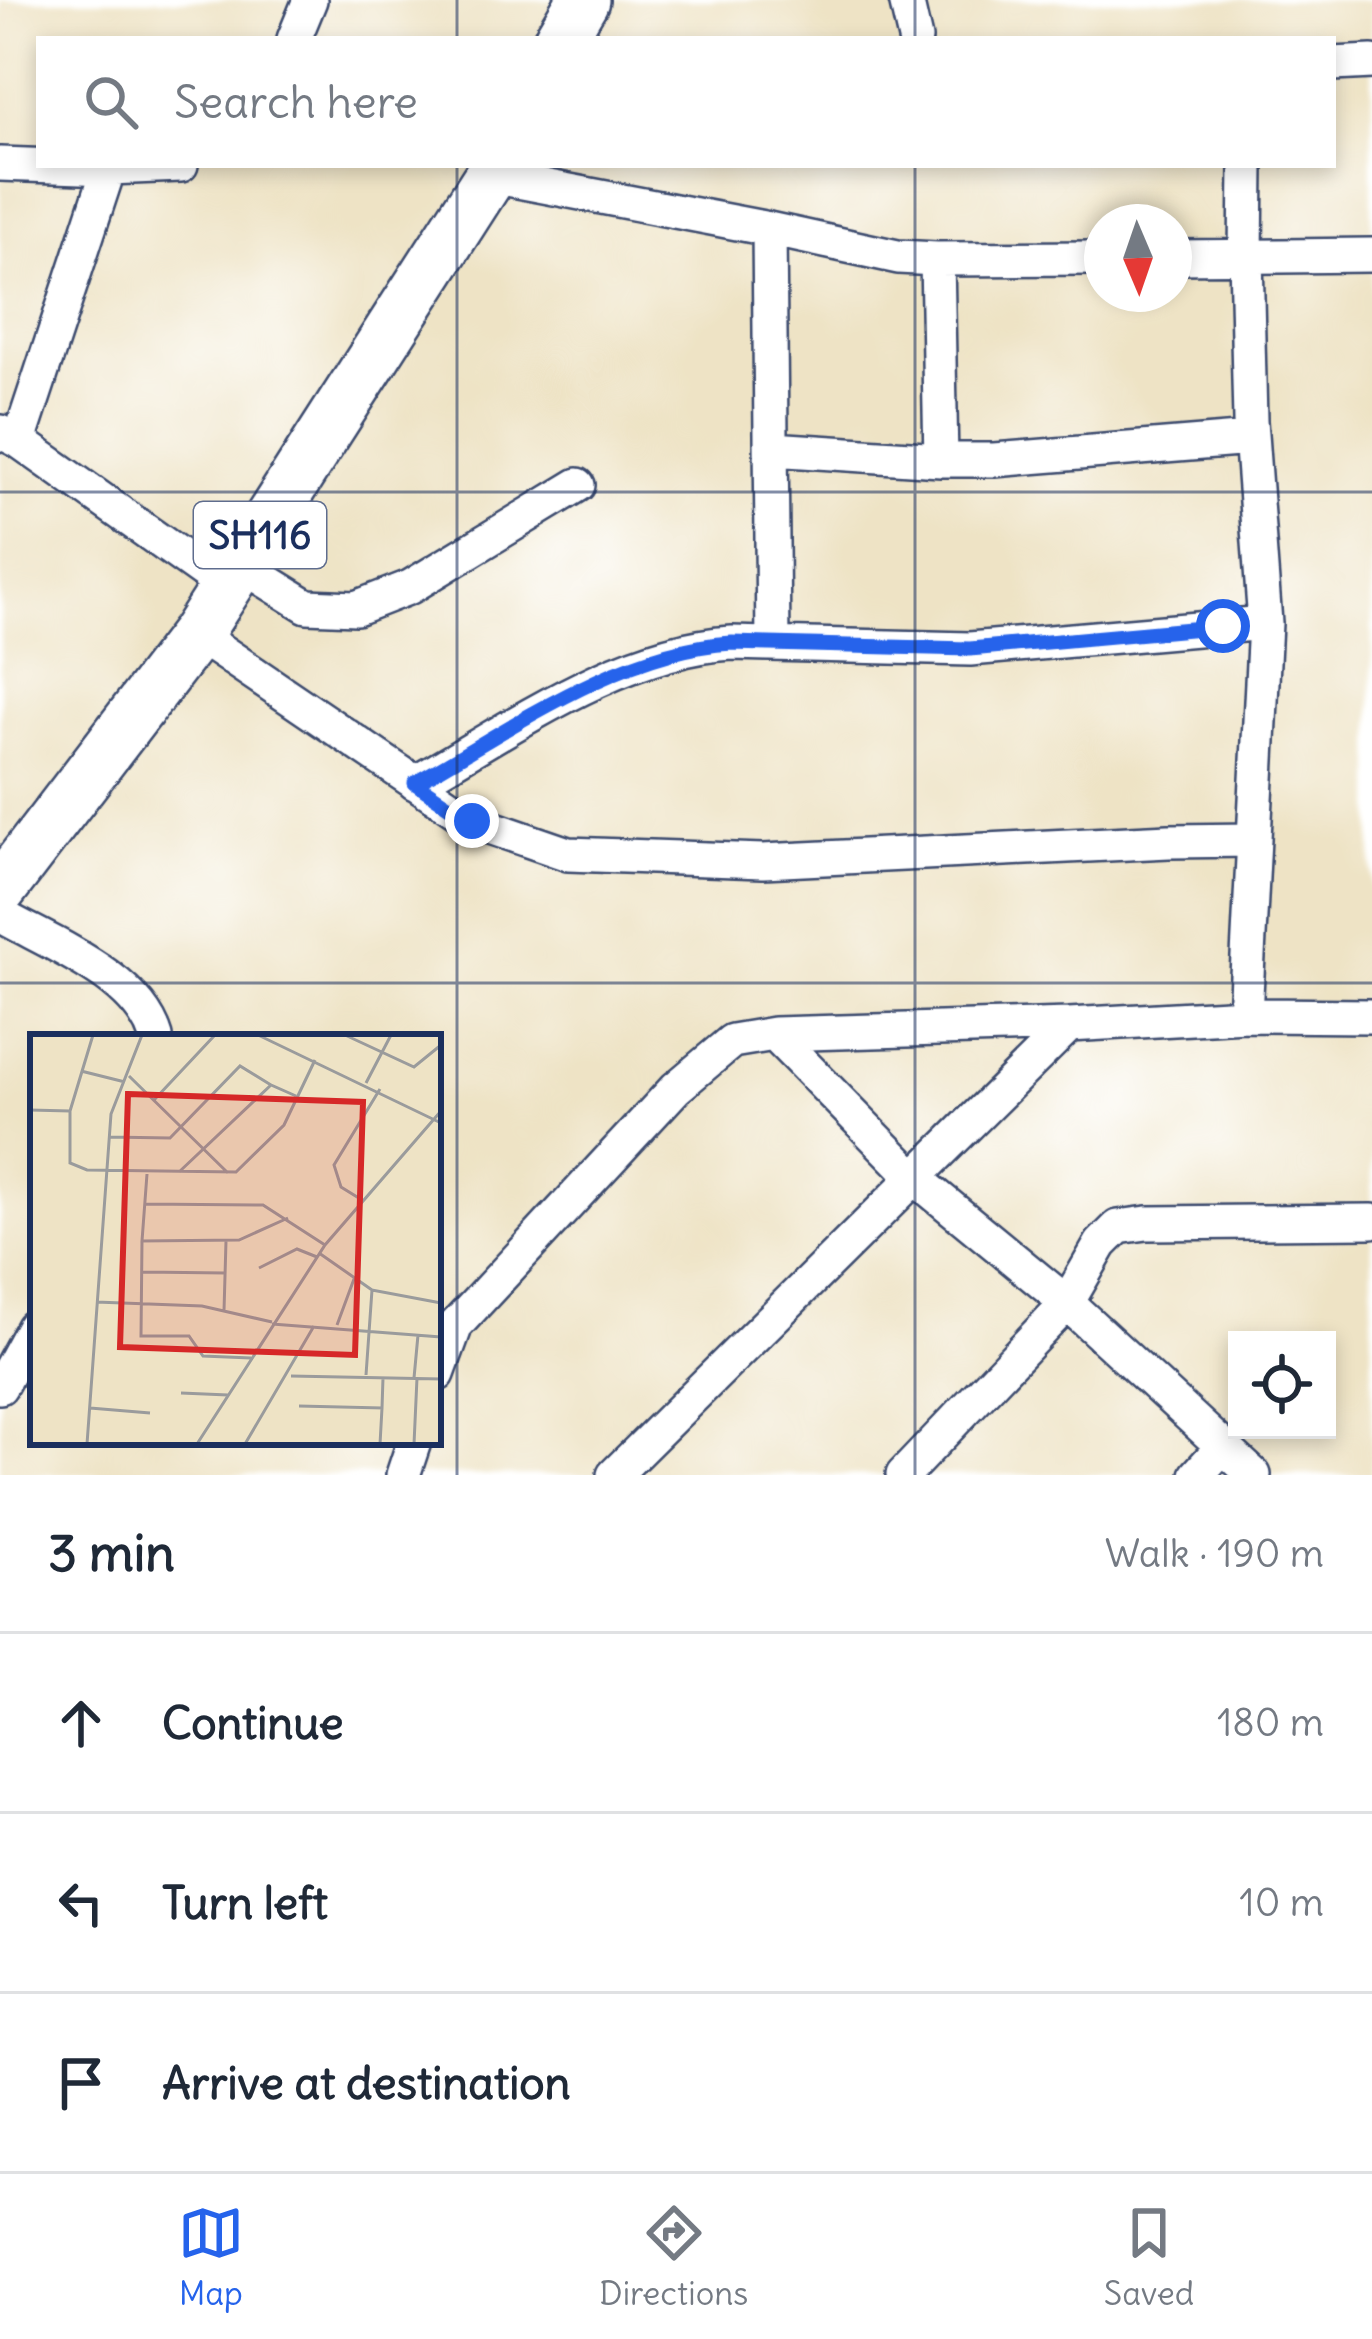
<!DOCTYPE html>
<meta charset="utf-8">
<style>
body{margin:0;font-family:Delius,sans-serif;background:#f2f2f3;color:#1f2937}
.controls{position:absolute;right:36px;bottom:36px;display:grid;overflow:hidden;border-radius:0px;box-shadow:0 6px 18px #0003}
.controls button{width:108px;height:108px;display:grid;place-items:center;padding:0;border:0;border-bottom:3px solid #e0e1e3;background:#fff;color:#1f2937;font:60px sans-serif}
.compass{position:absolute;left:1084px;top:204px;width:108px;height:108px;border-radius:50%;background:#fff;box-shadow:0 6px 18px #0003;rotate:178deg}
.stop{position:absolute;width:36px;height:36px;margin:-27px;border:9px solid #2563eb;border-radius:50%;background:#fff}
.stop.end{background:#2563eb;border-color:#fff;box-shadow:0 3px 12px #0008}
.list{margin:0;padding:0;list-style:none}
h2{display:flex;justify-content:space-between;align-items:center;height:156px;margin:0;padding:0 48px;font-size:51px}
h2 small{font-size:39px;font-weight:400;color:#747a83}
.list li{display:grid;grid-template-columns:78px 1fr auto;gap:36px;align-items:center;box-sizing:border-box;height:180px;padding:0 48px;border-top:3px solid #e0e1e3}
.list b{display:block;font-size:45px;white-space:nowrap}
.list em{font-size:39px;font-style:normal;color:#747a83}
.icon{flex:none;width:66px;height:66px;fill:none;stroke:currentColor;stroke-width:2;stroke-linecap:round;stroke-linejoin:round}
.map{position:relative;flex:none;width:1372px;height:1475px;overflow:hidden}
.search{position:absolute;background:#fff;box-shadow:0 6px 18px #0003;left:36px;right:36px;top:36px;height:132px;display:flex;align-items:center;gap:30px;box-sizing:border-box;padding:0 42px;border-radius:0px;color:#747a83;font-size:45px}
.sheet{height:696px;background:#fff}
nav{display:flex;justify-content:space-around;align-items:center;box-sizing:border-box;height:168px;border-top:3px solid #e0e1e3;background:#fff;font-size:33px;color:#747a83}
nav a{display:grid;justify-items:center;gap:6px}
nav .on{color:#2563eb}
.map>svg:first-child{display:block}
</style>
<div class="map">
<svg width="1372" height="1475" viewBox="0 0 1372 1475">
<rect width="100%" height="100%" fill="#fff"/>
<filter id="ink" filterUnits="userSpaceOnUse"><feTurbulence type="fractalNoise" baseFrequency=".00833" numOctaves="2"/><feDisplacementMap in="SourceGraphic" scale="24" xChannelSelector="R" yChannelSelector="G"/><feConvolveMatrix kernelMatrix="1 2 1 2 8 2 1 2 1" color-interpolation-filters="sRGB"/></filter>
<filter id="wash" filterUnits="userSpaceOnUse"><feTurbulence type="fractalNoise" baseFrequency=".004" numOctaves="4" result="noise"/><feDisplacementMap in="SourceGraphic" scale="48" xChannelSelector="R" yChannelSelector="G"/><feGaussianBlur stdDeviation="2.7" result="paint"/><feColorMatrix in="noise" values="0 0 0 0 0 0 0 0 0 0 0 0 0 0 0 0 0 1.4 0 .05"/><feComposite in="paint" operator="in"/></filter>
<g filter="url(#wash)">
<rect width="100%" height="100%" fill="#eee3c5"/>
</g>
<g filter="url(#ink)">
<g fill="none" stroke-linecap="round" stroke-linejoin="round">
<defs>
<path id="street" d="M906 0 915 39
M294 39 310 0
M1333 64 1372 62
M0 164 109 168 181 165
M1247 165 1246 256 1250 421 1265 623
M491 176 769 229 898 257 937 259 1102 258
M769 229 773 644
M1174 257 1372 255
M937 259 941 460
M1 432 19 441 226 588
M19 441 109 168
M772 449 941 460H994L1251 439
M241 565 307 606 356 608 410 587 578 485
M196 634 472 821 568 854 763 861 1169 841 1254 840
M415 783C510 729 621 649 732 643L970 649 1265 623 1245 1015
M0 915C51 944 138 977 156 1037
M774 1034 915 1178 1067 1303 1254 1475
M438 1374 456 1325 676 1088 732 1041 774 1034 1069 1025 1245 1015 1372 1016
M0 1387 33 1327
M403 1475 414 1442
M614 1475 1069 1025
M903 1475 1067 1303 1101 1244 1118 1227 1147 1223 1372 1221
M1197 1475 1223 1446"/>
<path id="primary" d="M560 39 583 0
M0 890 196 634 497 165"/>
</defs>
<!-- street casing -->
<use href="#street" stroke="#3b4a6d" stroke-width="38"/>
<!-- primary casing -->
<use href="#primary" stroke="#3b4a6d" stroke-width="56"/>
<!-- street -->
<use href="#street" stroke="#fff" stroke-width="33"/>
<!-- primary -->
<use href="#primary" stroke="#fff" stroke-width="51"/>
</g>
</g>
<g fill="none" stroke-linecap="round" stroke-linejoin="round" filter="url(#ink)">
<!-- route -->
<path stroke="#2563eb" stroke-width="15" d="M472 821 415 783C510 729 621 649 732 643L970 649 1223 626"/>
</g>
<!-- grid -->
<path fill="none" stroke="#1b2f5e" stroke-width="3" stroke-opacity="0.55" d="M457 0V39M915 0V39M457 165V1475M915 165V1475M0 492H1372M0 983H1372"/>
<g text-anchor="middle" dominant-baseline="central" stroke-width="12" stroke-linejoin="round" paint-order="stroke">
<!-- shield labels -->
<rect fill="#fff" stroke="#5f6d8e" stroke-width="3" x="194" y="502" width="132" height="66" rx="9"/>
<g font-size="39" font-weight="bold" fill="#1b2f5e">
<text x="260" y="535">SH116</text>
</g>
</g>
<!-- overview -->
<g transform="translate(30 1034)">
<rect width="411" height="411" fill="#eee3c5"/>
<path fill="none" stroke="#9a9b9c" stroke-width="3" d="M63 1 40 77V129L57 136 206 138 254 91 285 26M228 1 411 89M315 1 384 33 411 11M51 37 95 48M99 42 198 139M336 49 361 1M124 66 185 1M0 76 40 77M79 103 140 104 210 32 241 51M149 138 241 51 266 62M117 140 112 207 209 206 258 184M332 166 311 153 304 131 350 55M115 170 233 171 295 211M112 207 111 302H159L173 322 221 324M289 219 342 256M229 234 267 215 287 223M113 238 195 239M66 268 172 272 242 288M194 277 196 207M242 290 411 303M307 291 324 245M336 341 342 256 411 269M261 342 411 345M384 344 388 301M151 359 198 361M269 372 352 374 353 344M60 374 120 379M57 410 81 80 112 1M167 410 295 211 411 77M215 410 284 292M350 410 352 374M384 410 387 344"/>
<path fill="#d62828" fill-opacity="0.15" stroke="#d62828" stroke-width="6" d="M98 60 333 68 325 321 90 313Z"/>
<rect width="411" height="411" fill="none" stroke="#1b2f5e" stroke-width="6"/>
</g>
</svg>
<div class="controls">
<button><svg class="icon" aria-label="locate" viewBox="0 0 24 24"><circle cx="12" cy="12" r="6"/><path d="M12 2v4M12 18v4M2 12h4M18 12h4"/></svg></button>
</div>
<svg class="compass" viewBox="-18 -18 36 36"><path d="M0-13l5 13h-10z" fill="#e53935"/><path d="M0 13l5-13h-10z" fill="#747a83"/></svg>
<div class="stop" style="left:1223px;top:626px"></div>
<div class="stop end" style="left:472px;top:821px"></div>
<div class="search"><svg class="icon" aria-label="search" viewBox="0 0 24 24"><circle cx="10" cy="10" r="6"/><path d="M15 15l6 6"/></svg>Search here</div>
</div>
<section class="sheet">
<h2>3 min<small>Walk · 190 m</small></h2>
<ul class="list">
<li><svg class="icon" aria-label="ahead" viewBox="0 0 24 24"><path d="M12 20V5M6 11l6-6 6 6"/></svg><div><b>Continue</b></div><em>180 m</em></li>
<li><svg class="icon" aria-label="left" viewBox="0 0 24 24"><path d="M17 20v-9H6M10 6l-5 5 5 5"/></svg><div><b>Turn left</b></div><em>10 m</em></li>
<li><svg class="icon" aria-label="arrive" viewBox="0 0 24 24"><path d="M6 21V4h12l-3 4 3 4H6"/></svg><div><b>Arrive at destination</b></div></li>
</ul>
</section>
<nav>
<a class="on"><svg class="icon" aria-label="map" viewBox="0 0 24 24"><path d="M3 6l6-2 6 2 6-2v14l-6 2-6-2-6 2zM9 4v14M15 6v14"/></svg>Map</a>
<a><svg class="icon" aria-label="directions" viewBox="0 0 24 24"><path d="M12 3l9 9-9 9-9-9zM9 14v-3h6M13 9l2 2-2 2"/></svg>Directions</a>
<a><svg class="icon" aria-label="saved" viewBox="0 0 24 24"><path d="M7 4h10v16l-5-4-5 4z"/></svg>Saved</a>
</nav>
